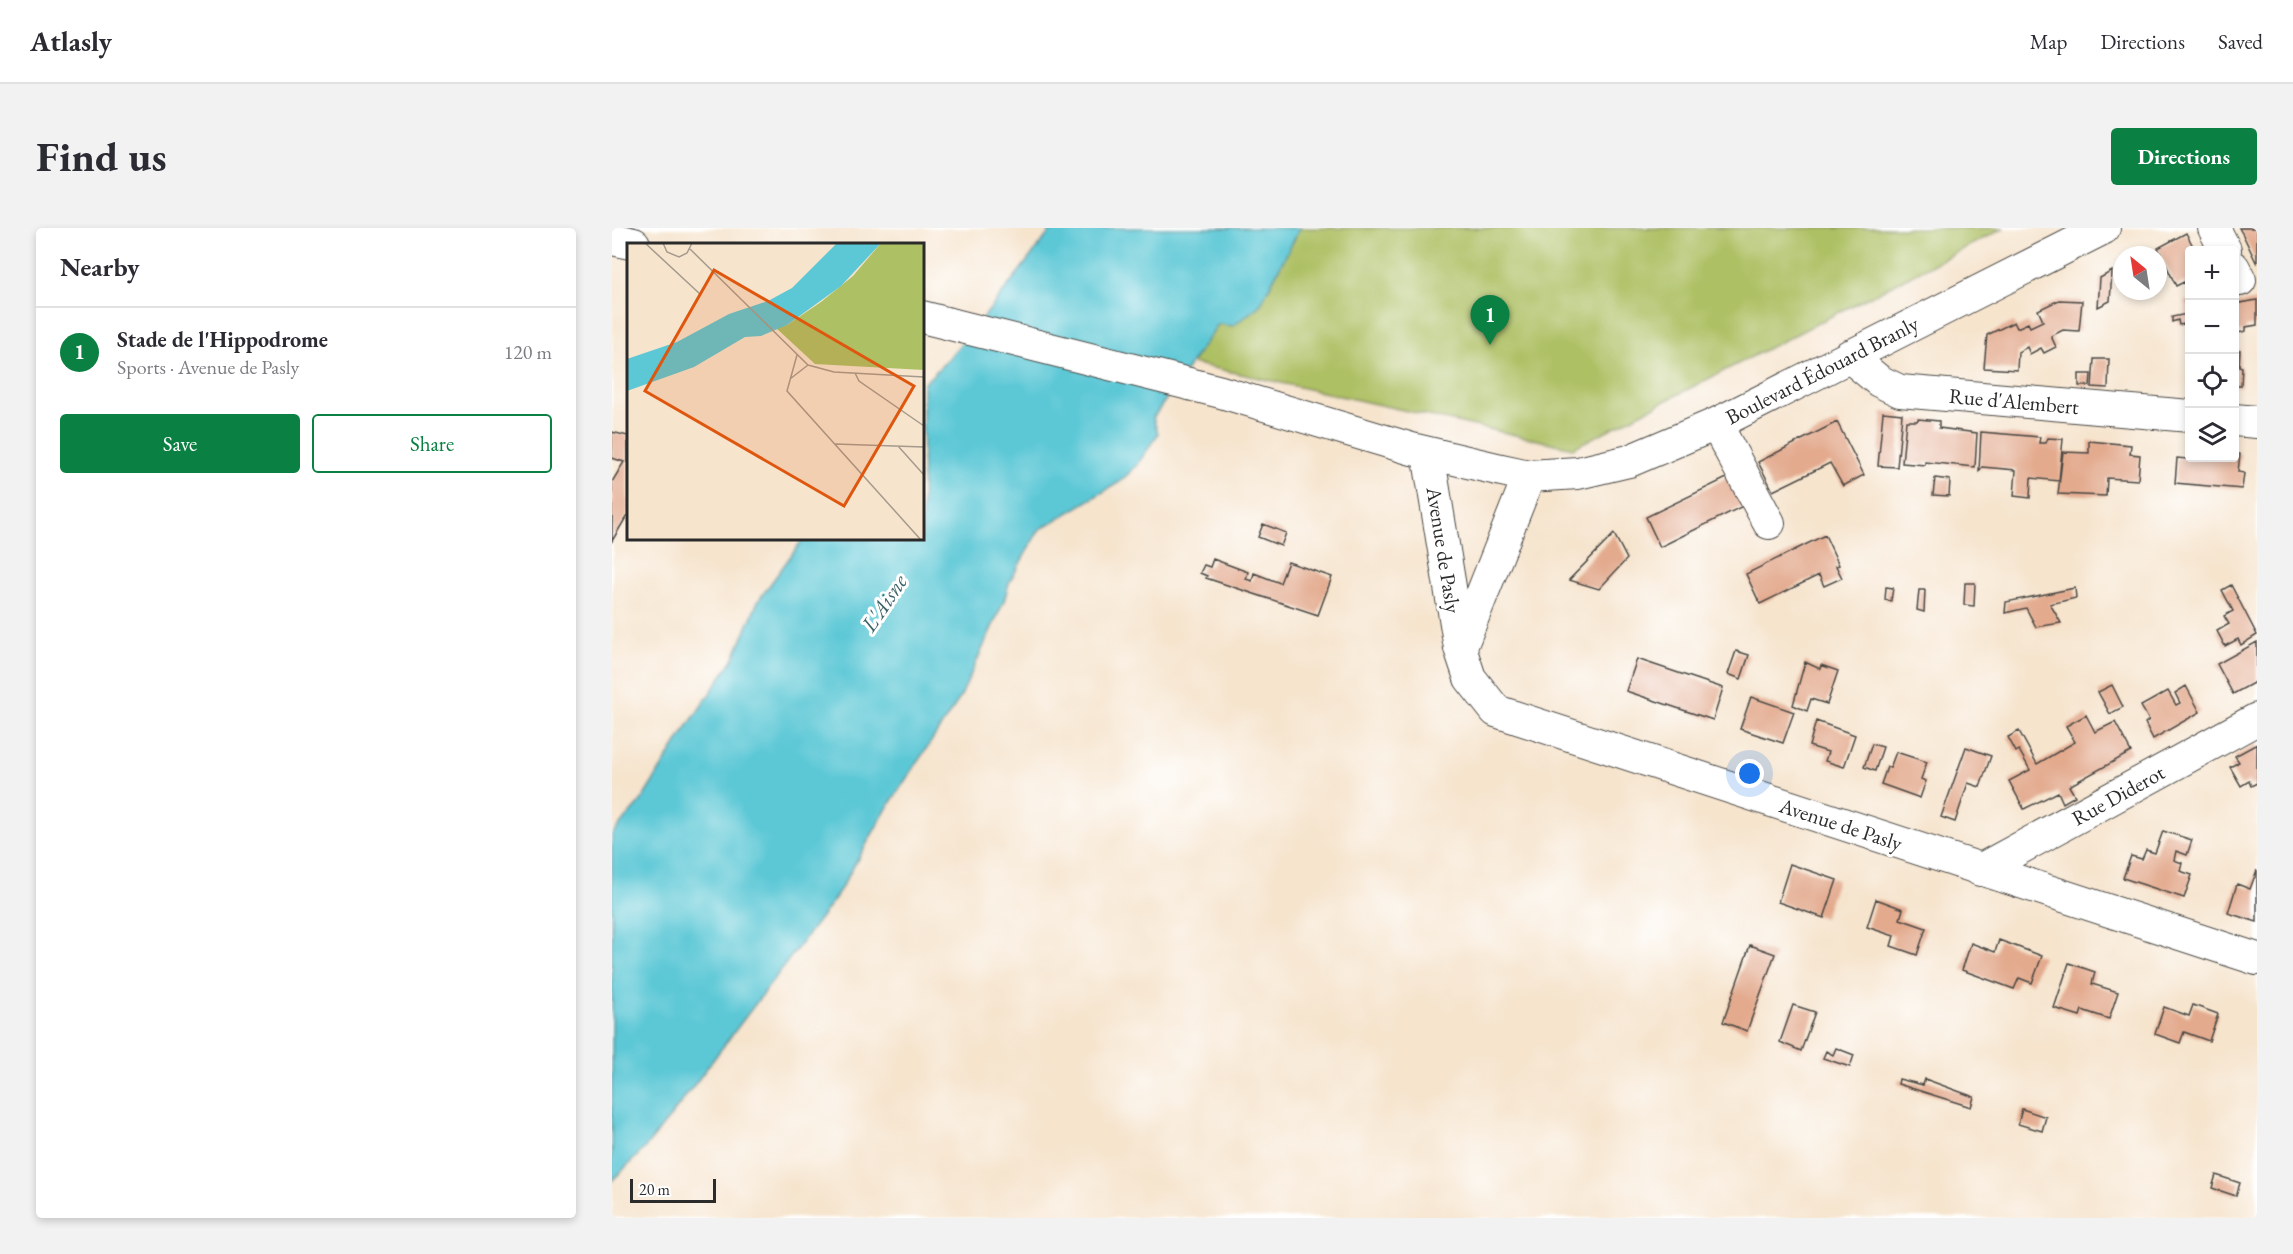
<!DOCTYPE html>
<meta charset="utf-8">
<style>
body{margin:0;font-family:"EB Garamond",serif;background:#f2f2f3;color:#2b2b33}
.controls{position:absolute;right:18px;top:18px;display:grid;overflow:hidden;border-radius:6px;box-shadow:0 3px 9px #0003}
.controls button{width:54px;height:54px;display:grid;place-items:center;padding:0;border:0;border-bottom:2px solid #e1e1e2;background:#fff;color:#2b2b33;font:30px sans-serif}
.compass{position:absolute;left:1501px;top:18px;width:54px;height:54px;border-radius:50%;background:#fff;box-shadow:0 3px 9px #0003;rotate:330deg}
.scale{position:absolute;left:18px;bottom:15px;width:86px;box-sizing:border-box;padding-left:6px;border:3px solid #2b2b2b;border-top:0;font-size:16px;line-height:21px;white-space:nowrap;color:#2b2b2b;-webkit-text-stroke:4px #fff;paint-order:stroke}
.you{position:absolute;left:1138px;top:546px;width:21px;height:21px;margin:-15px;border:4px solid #fff;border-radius:50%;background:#1a73e8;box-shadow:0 0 0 9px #1a73e833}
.badge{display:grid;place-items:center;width:39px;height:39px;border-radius:50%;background:#0b8043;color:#fff;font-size:20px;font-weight:700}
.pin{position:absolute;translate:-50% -50px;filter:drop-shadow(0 2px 3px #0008)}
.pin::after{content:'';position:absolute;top:32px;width:21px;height:18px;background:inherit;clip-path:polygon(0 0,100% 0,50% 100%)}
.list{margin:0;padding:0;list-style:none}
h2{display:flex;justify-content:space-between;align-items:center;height:78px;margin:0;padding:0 24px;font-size:26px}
h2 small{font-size:20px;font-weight:400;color:#7c7c81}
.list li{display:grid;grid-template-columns:39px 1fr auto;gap:18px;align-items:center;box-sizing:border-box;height:90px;padding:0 24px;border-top:2px solid #e1e1e2}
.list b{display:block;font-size:22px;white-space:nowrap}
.list p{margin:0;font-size:20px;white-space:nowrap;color:#7c7c81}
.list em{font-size:20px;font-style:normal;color:#7c7c81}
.actions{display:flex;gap:12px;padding:18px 24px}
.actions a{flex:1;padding:14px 0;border:2px solid #0b8043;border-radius:6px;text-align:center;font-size:21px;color:#0b8043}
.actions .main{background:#0b8043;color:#fff}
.icon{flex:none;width:33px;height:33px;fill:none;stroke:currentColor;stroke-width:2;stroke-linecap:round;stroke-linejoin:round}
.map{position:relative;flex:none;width:1645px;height:990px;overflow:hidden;border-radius:6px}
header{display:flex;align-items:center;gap:36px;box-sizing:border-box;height:84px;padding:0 30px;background:#fff;border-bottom:2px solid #e1e1e2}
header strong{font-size:28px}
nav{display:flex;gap:33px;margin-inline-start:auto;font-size:21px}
.intro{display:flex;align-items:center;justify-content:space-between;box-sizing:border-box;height:144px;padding:0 36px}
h1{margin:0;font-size:42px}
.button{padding:15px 27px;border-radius:6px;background:#0b8043;color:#fff;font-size:21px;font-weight:700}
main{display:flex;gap:36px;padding:0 36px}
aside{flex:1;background:#fff;border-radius:6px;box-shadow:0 3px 9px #0003}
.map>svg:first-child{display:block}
</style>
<header>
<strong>Atlasly</strong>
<nav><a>Map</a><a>Directions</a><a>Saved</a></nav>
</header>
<div class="intro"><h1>Find us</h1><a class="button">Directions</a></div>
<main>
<aside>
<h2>Nearby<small></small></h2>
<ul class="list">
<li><span class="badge">1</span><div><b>Stade de l'Hippodrome</b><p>Sports · Avenue de Pasly</p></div><em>120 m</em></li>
</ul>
<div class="actions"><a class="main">Save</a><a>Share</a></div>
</aside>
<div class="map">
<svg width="1645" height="990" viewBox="0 0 1645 990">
<rect width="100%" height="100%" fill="#fff"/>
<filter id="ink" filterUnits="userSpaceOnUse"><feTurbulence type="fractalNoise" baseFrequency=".0167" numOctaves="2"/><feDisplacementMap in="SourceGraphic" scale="12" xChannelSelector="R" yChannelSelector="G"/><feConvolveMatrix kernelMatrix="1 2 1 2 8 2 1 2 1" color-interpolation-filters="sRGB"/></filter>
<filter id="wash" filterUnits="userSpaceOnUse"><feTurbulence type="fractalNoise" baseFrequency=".008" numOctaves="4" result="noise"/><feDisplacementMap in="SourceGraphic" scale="24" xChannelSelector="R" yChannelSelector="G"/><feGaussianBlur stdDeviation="1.35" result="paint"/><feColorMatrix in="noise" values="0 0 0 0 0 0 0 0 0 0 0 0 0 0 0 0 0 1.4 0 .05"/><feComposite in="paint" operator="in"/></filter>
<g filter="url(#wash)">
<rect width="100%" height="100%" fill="#f6e4cd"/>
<!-- green -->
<path fill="#adc064" stroke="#6c7648" stroke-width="1.5" d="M688 0H1392L961 220 579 135 606 96 648 77Z"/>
<!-- water -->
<path fill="#5cc7d5" stroke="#447980" stroke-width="1.5" d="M441 0H688L648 77 621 98 606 96 541 190 546 206 526 236 508 254 427 302 397 355 392 373 348 470 277 577 224 669 55 893 32 921 0 953V606L29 573 71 505 122 430 146 373 191 311 310 310 311 156C360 111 399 52 441 0Z"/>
<g id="blocks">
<!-- building -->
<path fill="#e3aa8e" d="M1627 0H1645V36L1631 7Z
M1574 5 1583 22H1578V66L1572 54 1564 58 1546 20Z
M1500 43 1498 73 1486 79 1488 50Z
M1447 72 1470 73 1467 103 1451 102 1439 108 1444 119 1432 125 1429 120 1418 126 1415 119 1406 124 1405 142 1372 140 1375 107 1402 94 1405 100 1416 95 1418 99 1431 93 1426 82Z
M1578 72V95L1567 97 1566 92 1560 94V89L1575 86 1572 73Z
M1645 72V97L1634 99V103L1622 106V76Z
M1622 122H1628L1627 138 1630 139 1629 158H1622Z
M1482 131H1497L1496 160 1480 159Z
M1467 146H1479L1478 158H1467Z
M1271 184 1290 186 1285 239 1266 238Z
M1306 191 1327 193V200L1365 205 1363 239 1313 234V237L1290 235 1294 193H1305Z
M1225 194 1252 247 1231 258 1218 235 1161 263 1146 234Z
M0 204 16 208V286L0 313V254L12 234 0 230Z
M1369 204 1428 209 1427 215H1434L1436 210 1451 211 1447 253 1419 250 1418 270 1402 268 1404 242 1370 239 1367 243Z
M1477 213 1519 217 1518 226 1528 227 1526 252 1495 250 1494 268 1446 266 1451 224 1477 225Z
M1622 225 1628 226 1626 244 1632 245 1630 261 1563 255 1565 230 1586 232V230H1622Z
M1125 245 1139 274 1048 319 1034 289Z
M1323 250 1338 252 1337 268 1321 267Z
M651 296 674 305 669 318 646 309Z
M1002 306 1015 331 987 361 957 352Z
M1213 307 1227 337 1224 338 1230 350 1212 358 1207 347 1148 376 1134 346Z
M601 331 636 344 634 351 640 353 642 345 668 355 676 334 720 349 706 387 594 350 595 348 588 345 592 337 598 339Z
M1353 355H1363L1362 378 1352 377Z
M1619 357 1645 407 1629 417 1626 411 1613 418 1605 403 1617 396 1612 388 1621 383 1610 362Z
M1274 359 1281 360 1279 373 1273 372Z
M1463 360 1464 370 1438 376 1449 395 1424 399 1414 380 1393 385 1394 374Z
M1307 362H1313L1312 384 1305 382Z
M1645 414V453L1621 466 1605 436Z
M1124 423 1137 427 1129 451 1116 446Z
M1025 431 1111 460 1101 492 1014 463Z
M1193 434 1208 441 1209 437 1226 443 1215 476 1199 471 1195 483 1181 477Z
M1500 457 1511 479 1498 486 1486 464Z
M1574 458 1588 484 1541 511 1533 495 1537 492 1529 478 1556 463 1564 477 1568 475 1563 465Z
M1139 469 1182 484 1171 515 1128 501Z
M1474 487 1483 504 1503 494 1519 524 1457 558 1463 568 1451 575 1446 564 1412 581 1397 553 1418 542 1407 522 1404 524 1396 509 1407 503 1425 536 1463 514 1454 498Z
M1204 493 1243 507 1232 539 1213 533 1216 524 1197 518Z
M1260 516 1271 519 1263 543 1252 539Z
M1645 516V555L1639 558 1637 553 1629 558 1618 539 1627 534 1623 528Z
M1354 519 1379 528 1368 559 1356 555 1343 594 1329 589Z
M1284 524 1315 534 1309 551 1314 553 1308 570 1269 556 1275 539 1278 540Z
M1551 603 1580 612 1575 627 1564 623 1562 632 1570 635 1568 643 1580 647 1572 670 1511 650 1519 628 1530 631 1534 622 1543 625Z
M1178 636 1225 652 1212 690 1166 674Z
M1645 642V694L1616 685 1625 656 1638 661Z
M1264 671 1291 681 1288 691 1314 700 1305 727 1279 718 1282 708 1255 699Z
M1387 712 1430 728 1420 755 1407 750 1402 761 1350 742 1359 715 1383 724Z
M1138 717 1163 726 1135 803 1111 794Z
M1457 735 1483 744 1480 756 1506 764 1497 791 1470 782 1468 788 1442 780Z
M1181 777 1203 784 1189 823 1168 814Z
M1581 777 1606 786 1597 813 1572 804 1568 815 1543 806 1552 779 1577 788Z
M1224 820 1242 827 1238 839 1211 830 1214 823 1221 827Z
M1287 851 1311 857 1313 851 1362 869 1359 879 1286 856Z
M1410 881 1434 889 1430 903 1406 896Z
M1604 947 1628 955 1624 968 1600 960Z"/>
</g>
</g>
<g filter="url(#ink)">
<use href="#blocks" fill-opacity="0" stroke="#494743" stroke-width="1.5"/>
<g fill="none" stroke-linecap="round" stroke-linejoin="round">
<defs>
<path id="minor" d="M1602 0 1613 22
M0 11 22 16
M1622 40 1628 52
M310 89 609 164 800 221 885 241 917 248 966 245 1017 233 1104 196 1492 0
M1237 128 1267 153 1288 163 1578 188
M1622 192 1645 194
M1104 196 1157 295
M816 225 848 420 858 450 884 483 1645 731
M849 419 917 248
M1368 642 1645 491"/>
</defs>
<!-- minor casing -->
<use href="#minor" stroke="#494743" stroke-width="34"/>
<!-- minor -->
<use href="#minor" stroke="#fff" stroke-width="32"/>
</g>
</g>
<g text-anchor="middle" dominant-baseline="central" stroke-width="6" stroke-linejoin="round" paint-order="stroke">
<!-- street labels -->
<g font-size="21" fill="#2b2b2b" stroke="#fff">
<text transform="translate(1210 142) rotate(-27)">Boulevard Édouard Branly</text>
<text transform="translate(1402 173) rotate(5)">Rue d'Alembert</text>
<text transform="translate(832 322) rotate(81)">Avenue de Pasly</text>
<text transform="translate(1506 567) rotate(-29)">Rue Diderot</text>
<text transform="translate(1229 596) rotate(18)">Avenue de Pasly</text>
</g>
<!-- water labels -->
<g font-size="22" font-style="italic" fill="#3c6266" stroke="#fff">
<text transform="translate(272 375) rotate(-56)">L'Aisne</text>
</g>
</g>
<!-- overview -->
<g transform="translate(15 15)">
<rect width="297" height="297" fill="#f6e4cd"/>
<path d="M254 0H297V127L188 121 148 84 160 82 194 59 226 33Z" fill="#adc064"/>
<path d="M210 0H254L214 43 160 82 134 93 118 94 67 124 0 148V116L50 99 102 71 141 58 165 45Z" fill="#5cc7d5"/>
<path fill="none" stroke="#a59a8c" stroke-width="1.5" d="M18 0 73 51M36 0 40 9 52 14 60 10 65 0M63 6 181 122 207 129 297 134M170 112 160 148 294 297M228 130 232 138 297 183M163 136 181 122M208 201 297 204M271 203 297 232"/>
<path fill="#df570e" fill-opacity="0.15" stroke="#df570e" stroke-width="3" d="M87 27 287 143 217 263 18 148Z"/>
<rect width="297" height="297" fill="none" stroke="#2b2b2b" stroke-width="3"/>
</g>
</svg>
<div class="controls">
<button>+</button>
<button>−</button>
<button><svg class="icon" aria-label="locate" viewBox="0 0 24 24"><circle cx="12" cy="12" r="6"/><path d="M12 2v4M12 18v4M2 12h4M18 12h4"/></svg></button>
<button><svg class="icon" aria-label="layers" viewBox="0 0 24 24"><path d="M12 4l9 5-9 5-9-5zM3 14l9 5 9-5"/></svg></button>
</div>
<svg class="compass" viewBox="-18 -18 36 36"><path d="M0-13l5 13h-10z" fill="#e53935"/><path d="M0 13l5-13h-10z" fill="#7c7c81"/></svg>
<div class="scale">20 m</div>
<div class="you"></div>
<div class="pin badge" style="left:878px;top:117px">1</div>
</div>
</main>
